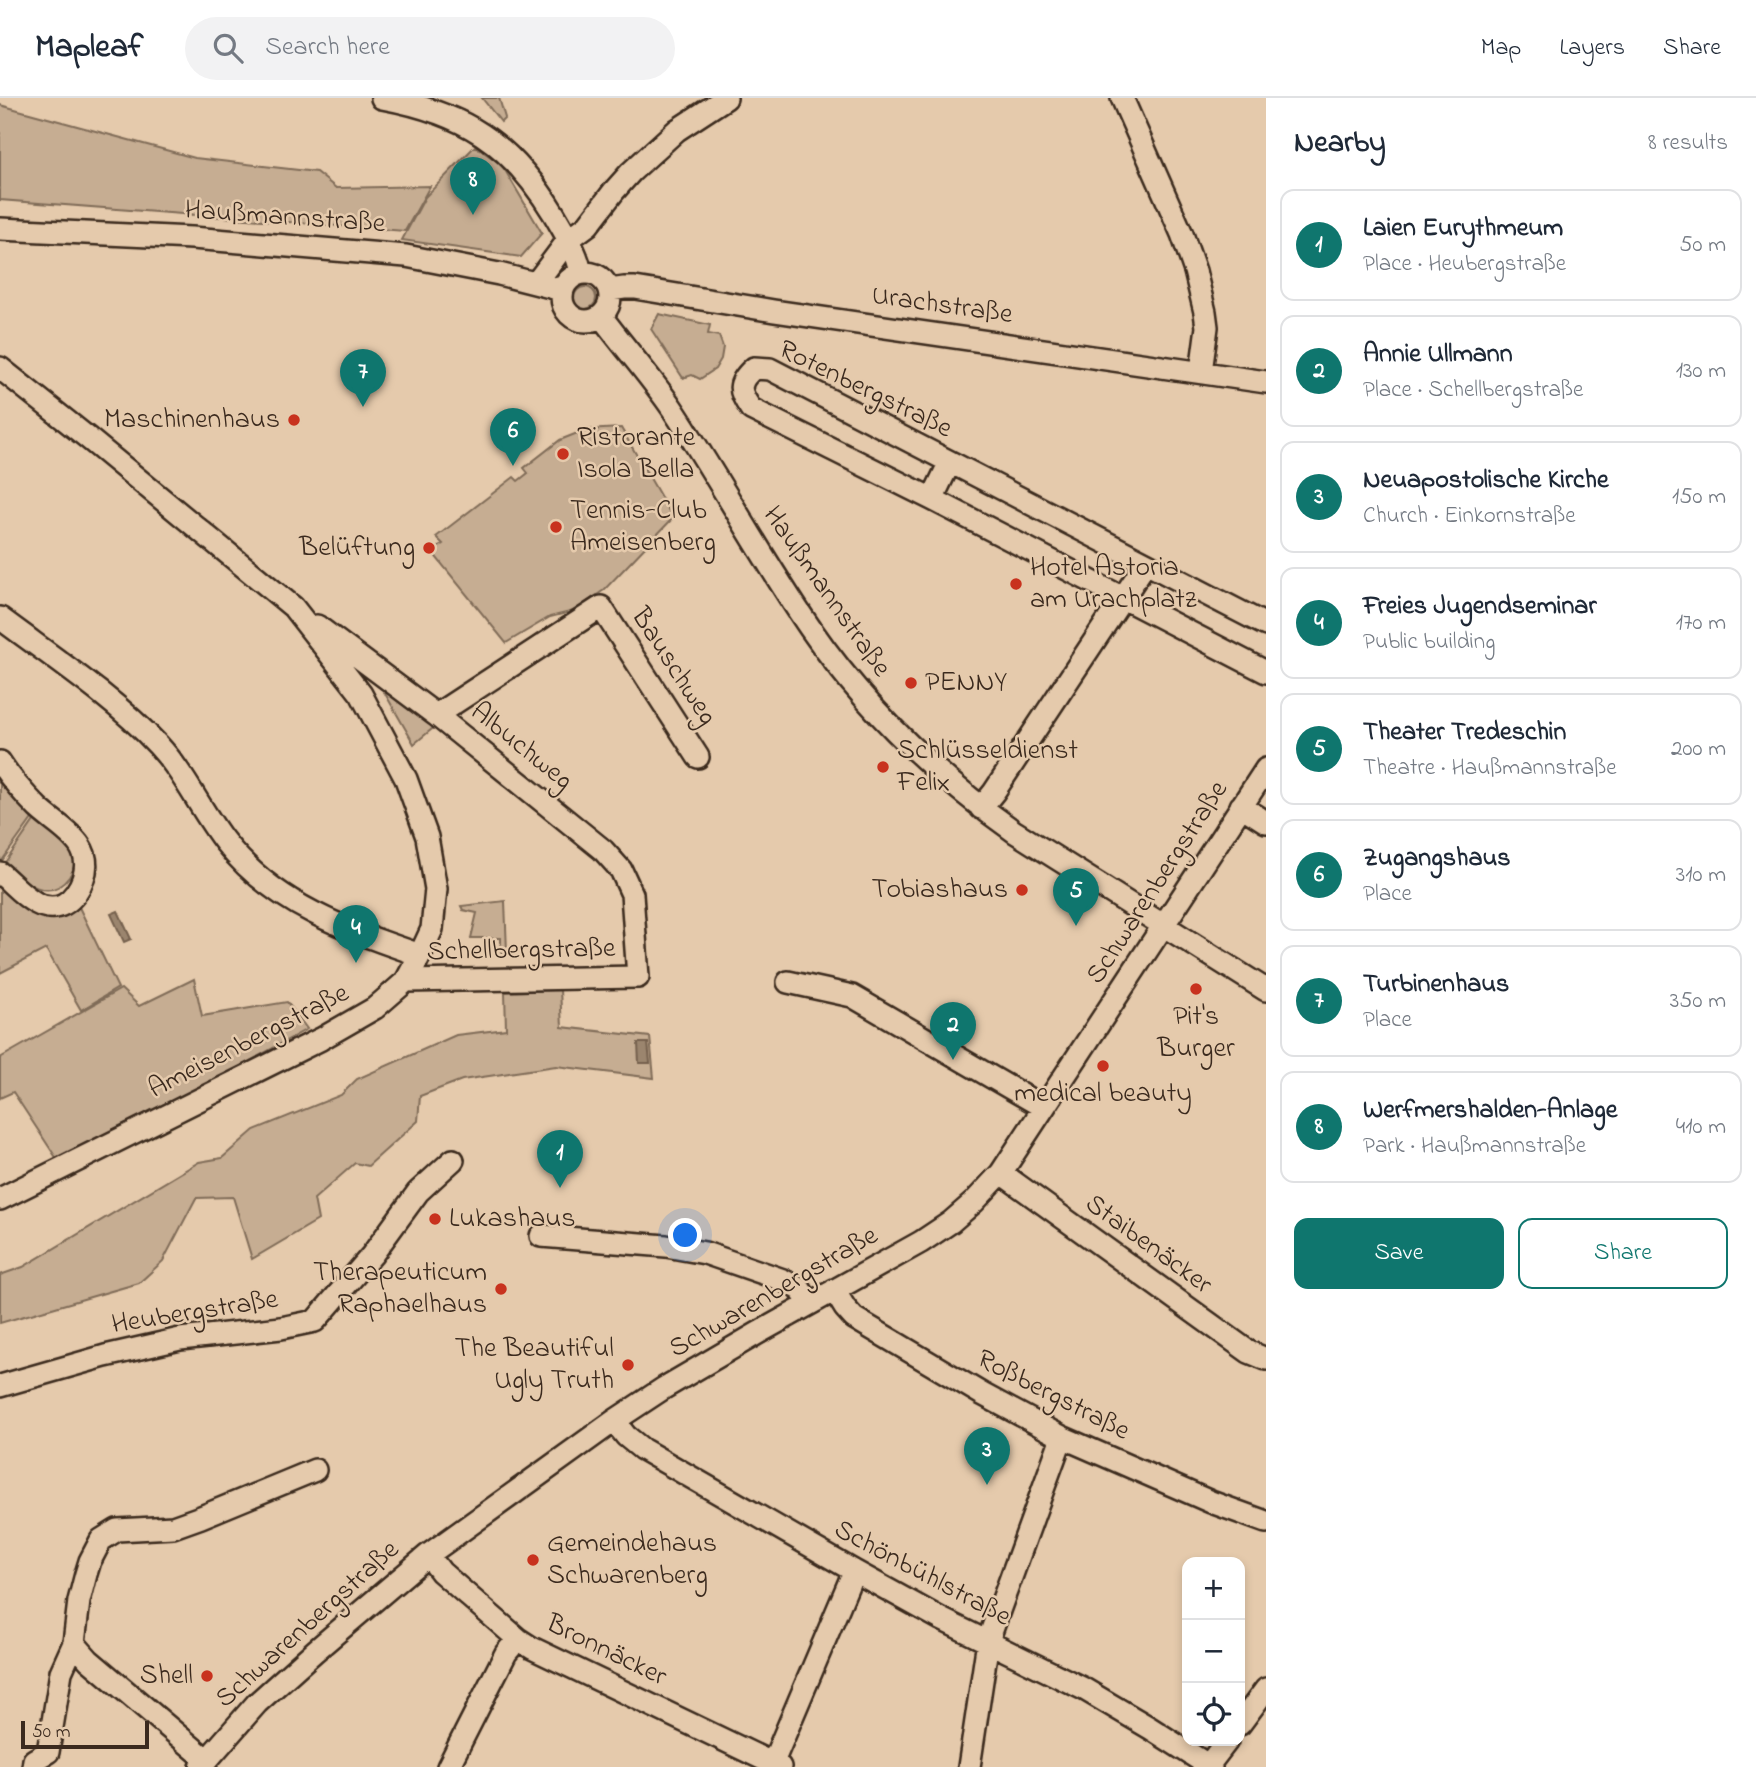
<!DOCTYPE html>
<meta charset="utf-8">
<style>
body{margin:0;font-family:"Indie Flower",sans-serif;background:#f2f2f3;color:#1f2937}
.controls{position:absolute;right:21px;bottom:21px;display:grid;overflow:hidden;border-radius:14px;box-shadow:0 4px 10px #0003}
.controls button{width:63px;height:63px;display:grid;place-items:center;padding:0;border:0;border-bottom:2px solid #e0e1e3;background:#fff;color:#1f2937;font:35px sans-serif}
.scale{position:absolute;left:21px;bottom:18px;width:128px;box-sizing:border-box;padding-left:7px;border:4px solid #3b2a1e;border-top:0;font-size:19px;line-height:24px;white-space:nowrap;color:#3b2a1e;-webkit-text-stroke:5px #e5caac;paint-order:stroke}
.you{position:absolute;left:686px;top:1138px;width:24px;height:24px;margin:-18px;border:5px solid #fff;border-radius:50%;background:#1a73e8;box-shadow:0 0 0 10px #1a73e833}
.badge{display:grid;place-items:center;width:46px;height:46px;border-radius:50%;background:#0f766e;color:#fff;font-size:23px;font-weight:700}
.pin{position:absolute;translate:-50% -58px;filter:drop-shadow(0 2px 4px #0008)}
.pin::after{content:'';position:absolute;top:37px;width:24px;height:21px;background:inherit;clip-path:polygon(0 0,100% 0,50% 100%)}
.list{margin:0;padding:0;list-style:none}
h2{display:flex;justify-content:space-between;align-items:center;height:91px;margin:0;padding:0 28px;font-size:30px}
h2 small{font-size:23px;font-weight:400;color:#747a83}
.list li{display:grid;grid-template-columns:46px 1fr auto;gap:21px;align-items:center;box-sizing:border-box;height:112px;margin:0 14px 14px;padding:0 14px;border:2px solid #e0e1e3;border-radius:14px}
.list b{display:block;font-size:26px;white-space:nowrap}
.list p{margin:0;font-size:23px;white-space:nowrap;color:#747a83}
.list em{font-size:23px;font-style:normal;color:#747a83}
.actions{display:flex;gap:14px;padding:21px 28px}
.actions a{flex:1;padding:16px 0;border:2px solid #0f766e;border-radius:14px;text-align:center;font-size:24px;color:#0f766e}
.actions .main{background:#0f766e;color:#fff}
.icon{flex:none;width:38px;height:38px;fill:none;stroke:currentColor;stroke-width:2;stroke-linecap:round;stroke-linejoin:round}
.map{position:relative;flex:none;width:1266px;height:1669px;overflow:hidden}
header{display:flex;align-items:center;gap:42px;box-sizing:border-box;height:98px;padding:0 35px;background:#fff;border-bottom:2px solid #e0e1e3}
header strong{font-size:33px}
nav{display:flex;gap:38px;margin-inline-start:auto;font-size:24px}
.search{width:490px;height:63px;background:#f2f2f3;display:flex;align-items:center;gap:18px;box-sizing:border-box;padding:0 24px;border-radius:38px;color:#747a83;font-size:26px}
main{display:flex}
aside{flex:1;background:#fff}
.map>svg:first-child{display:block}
</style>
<header>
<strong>Mapleaf</strong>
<div class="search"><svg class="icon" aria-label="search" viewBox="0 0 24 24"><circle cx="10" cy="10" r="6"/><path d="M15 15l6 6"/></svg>Search here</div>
<nav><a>Map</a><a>Layers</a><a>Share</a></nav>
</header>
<main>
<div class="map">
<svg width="1266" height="1669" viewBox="0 0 1266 1669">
<rect width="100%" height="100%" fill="#e5caac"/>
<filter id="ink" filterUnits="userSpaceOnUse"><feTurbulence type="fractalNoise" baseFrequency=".0143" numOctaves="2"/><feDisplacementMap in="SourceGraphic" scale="14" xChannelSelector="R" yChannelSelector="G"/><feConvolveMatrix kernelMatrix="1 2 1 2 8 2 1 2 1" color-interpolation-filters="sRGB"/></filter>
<g filter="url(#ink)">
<!-- green -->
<path fill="#c6ad92" stroke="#806c58" stroke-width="2" d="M482 0H499L505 20 501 24Z
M0 7 195 60 316 74 336 90 430 88 405 133 0 102Z
M475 48 502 67 542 135 521 159 402 142 425 99Z
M574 200a11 11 0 1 1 22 0a11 11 0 1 1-22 0Z
M659 216 710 227 708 236 719 238 723 249 721 261 715 271 700 281 692 277 683 280 651 231Z
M621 330 673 420 604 492 574 513 550 519 506 545 432 454 443 446 436 439 514 379 518 383 528 375 524 370 560 342 585 332Z
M383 588 438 626 414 646 383 592Z
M0 679 34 718 1 764 0 763Z
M36 720C48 728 71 744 75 758 76 766 73 773 69 779 48 807 22 782 4 766Z
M0 784 23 804 77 805 118 890 81 912 46 851 0 875Z
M505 803 507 854H501V840H471L477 815 463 812 461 808Z
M194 881 202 918 287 904 307 931 177 1004 57 1061 13 994 0 1000V960L121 891 139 908Z
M560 892 562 929 650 939 654 980 556 968 462 982 420 998 418 1023 368 1068 355 1065 314 1101 318 1122 252 1161 233 1099 196 1100 163 1163 139 1185 0 1225V1177L23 1169 199 1064 222 1060 254 1032 341 997 357 981 456 937 506 931 505 894Z"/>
<!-- water -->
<path fill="#9b856e" stroke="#75614e" stroke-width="2" d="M118 813 131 841 124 844 111 816Z
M638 945H648L650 965H639Z"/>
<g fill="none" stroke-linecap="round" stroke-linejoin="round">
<defs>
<path id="minor" d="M382 0C464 15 510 44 554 116 565 135 577 153 581 175
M1122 0 1182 136 1195 173 1205 214 1207 229 1201 274
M0 131 192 140 406 158 499 176 562 192
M562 199a24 24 0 1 1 48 0a24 24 0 1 1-48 0Z
M536 185 569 141 588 127 614 93 631 74 677 32 726 0
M610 192 624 190H635L774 213 1266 284
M601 218C624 249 650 278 672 310 720 382 761 459 810 530 865 610 936 678 1015 734L1266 892
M0 270 88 340 293 509 361 596 406 681 427 739 436 791 432 831 420 857 406 883 375 910 321 941 0 1101
M932 401 950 364
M0 520C52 559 114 600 158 647 185 676 201 713 225 744 274 807 347 832 420 857
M1266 527 770 271 754 270C737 285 738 293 751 311L932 401 1266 574
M317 528 436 617 603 752 621 772 632 796 638 879 406 883
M436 617 601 509 698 659
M0 664C11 681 23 695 38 710 59 730 96 745 83 781 80 790 73 801 64 806 39 819 17 789 0 775
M1241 708 1266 724
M981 710 994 694 1146 465
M788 884 852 898 1043 1009
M1001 1075 1249 1254 1266 1261
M541 1138 666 1148 705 1155 783 1182 800 1191 810 1206
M834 1192 845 1210 854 1220 982 1296 1062 1339 1211 1404 1266 1424
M0 1288 105 1258 180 1241 281 1230 315 1223 372 1157 418 1094 453 1062
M614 1323 626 1338 642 1351 854 1473 941 1521 1084 1591 1150 1630 1211 1669
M428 1457 441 1474 518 1541 532 1550 780 1669
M1240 1626 1266 1591
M207 1662 89 1562 74 1545 79 1503 86 1476 90 1463 101 1442 117 1432 173 1429 201 1419 315 1372
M33 1669 34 1662 48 1654 61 1574 74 1545
M201 1669 257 1605 315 1553 428 1457 614 1323 664 1290 758 1235 921 1144 951 1124 974 1104 1001 1075 1266 671
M448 1669 506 1555 518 1541
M771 1669 854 1473
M969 1669 988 1543 1062 1339
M1207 1669 1227 1643"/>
</defs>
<!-- minor casing -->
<use href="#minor" stroke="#3b2a1e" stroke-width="26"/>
<!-- minor -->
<use href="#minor" stroke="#e5caac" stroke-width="21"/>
</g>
</g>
<!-- markers -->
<g fill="#c8321e" stroke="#e5caac" stroke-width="2.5">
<circle cx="294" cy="322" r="7"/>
<circle cx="563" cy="356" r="7"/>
<circle cx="556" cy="429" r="7"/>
<circle cx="429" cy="450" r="7"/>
<circle cx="1016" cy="486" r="7"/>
<circle cx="911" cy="585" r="7"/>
<circle cx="883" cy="669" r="7"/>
<circle cx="1022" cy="792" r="7"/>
<circle cx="1196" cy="891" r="7"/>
<circle cx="1103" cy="968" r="7"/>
<circle cx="435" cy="1121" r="7"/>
<circle cx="501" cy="1191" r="7"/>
<circle cx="628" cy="1267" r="7"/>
<circle cx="533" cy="1462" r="7"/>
<circle cx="207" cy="1578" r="7"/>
</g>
<g text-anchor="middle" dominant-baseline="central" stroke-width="5" stroke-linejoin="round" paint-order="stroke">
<!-- street labels -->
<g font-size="28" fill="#3b2a1e" stroke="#e5caac">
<text transform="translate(285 120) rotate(4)">Haußmannstraße</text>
<text transform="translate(942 208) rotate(8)">Urachstraße</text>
<text transform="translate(865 292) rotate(26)">Rotenbergstraße</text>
<text transform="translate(826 494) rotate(55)">Haußmannstraße</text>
<text transform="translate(673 569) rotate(57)">Bauschweg</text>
<text transform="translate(521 649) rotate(39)">Albuchweg</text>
<text transform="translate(1158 785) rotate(-57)">Schwarenbergstraße</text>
<text transform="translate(521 853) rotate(-1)">Schellbergstraße</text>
<text transform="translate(249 944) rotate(-27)">Ameisenbergstraße</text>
<text transform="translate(1148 1147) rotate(36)">Staibenäcker</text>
<text transform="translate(774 1195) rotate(-30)">Schwarenbergstraße</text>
<text transform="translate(195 1215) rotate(-9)">Heubergstraße</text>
<text transform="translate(1053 1298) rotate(27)">Roßbergstraße</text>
<text transform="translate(922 1476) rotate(28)">Schönbühlstraße</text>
<text transform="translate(308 1527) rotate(-42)">Schwarenbergstraße</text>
<text transform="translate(606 1553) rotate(26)">Bronnäcker</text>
</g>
<!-- poi labels -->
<g font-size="28" fill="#3b2a1e" stroke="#e5caac" text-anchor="start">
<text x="280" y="322" text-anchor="end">Maschinenhaus</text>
<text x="577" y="340">Ristorante<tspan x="577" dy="32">Isola Bella</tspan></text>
<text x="570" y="413">Tennis-Club<tspan x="570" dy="32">Ameisenberg</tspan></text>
<text x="415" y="450" text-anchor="end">Belüftung</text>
<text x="1030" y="470">Hotel Astoria<tspan x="1030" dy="32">am Urachplatz</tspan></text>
<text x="925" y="585">PENNY</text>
<text x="897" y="653">Schlüsseldienst<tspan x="897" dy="32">Felix</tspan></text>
<text x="1008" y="792" text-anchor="end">Tobiashaus</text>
<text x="1196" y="919" text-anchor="middle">Pit's<tspan x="1196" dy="32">Burger</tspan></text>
<text x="1103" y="996" text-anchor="middle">medical beauty</text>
<text x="449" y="1121">Lukashaus</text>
<text x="487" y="1175" text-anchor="end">Therapeuticum<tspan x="487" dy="32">Raphaelhaus</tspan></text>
<text x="614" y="1251" text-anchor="end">The Beautiful<tspan x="614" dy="32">Ugly Truth</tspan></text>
<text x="547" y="1446">Gemeindehaus<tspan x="547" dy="32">Schwarenberg</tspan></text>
<text x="193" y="1578" text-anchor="end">Shell</text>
</g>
</g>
</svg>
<div class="controls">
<button>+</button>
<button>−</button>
<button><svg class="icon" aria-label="locate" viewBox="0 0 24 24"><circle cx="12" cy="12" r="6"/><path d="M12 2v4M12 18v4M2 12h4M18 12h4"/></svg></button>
</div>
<div class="scale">50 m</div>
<div class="you"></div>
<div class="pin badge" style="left:560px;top:1090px">1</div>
<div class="pin badge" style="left:953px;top:962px">2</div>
<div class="pin badge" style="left:987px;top:1387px">3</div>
<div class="pin badge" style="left:356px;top:865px">4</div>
<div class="pin badge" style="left:1076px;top:828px">5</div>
<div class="pin badge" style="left:513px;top:368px">6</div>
<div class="pin badge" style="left:363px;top:309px">7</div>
<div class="pin badge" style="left:473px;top:117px">8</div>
</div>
<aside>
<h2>Nearby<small>8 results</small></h2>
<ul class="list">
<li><span class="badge">1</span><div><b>Laien Eurythmeum</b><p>Place · Heubergstraße</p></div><em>50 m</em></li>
<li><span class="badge">2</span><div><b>Annie Ullmann</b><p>Place · Schellbergstraße</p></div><em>130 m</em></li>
<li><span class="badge">3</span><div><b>Neuapostolische Kirche</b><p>Church · Einkornstraße</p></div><em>150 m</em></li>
<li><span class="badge">4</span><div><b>Freies Jugendseminar</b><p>Public building</p></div><em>170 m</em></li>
<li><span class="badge">5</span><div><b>Theater Tredeschin</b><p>Theatre · Haußmannstraße</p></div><em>200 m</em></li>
<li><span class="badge">6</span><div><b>Zugangshaus</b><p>Place</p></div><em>310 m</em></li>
<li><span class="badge">7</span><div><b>Turbinenhaus</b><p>Place</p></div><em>350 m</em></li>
<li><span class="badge">8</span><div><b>Werfmershalden-Anlage</b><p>Park · Haußmannstraße</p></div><em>410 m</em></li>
</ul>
<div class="actions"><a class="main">Save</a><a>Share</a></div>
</aside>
</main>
